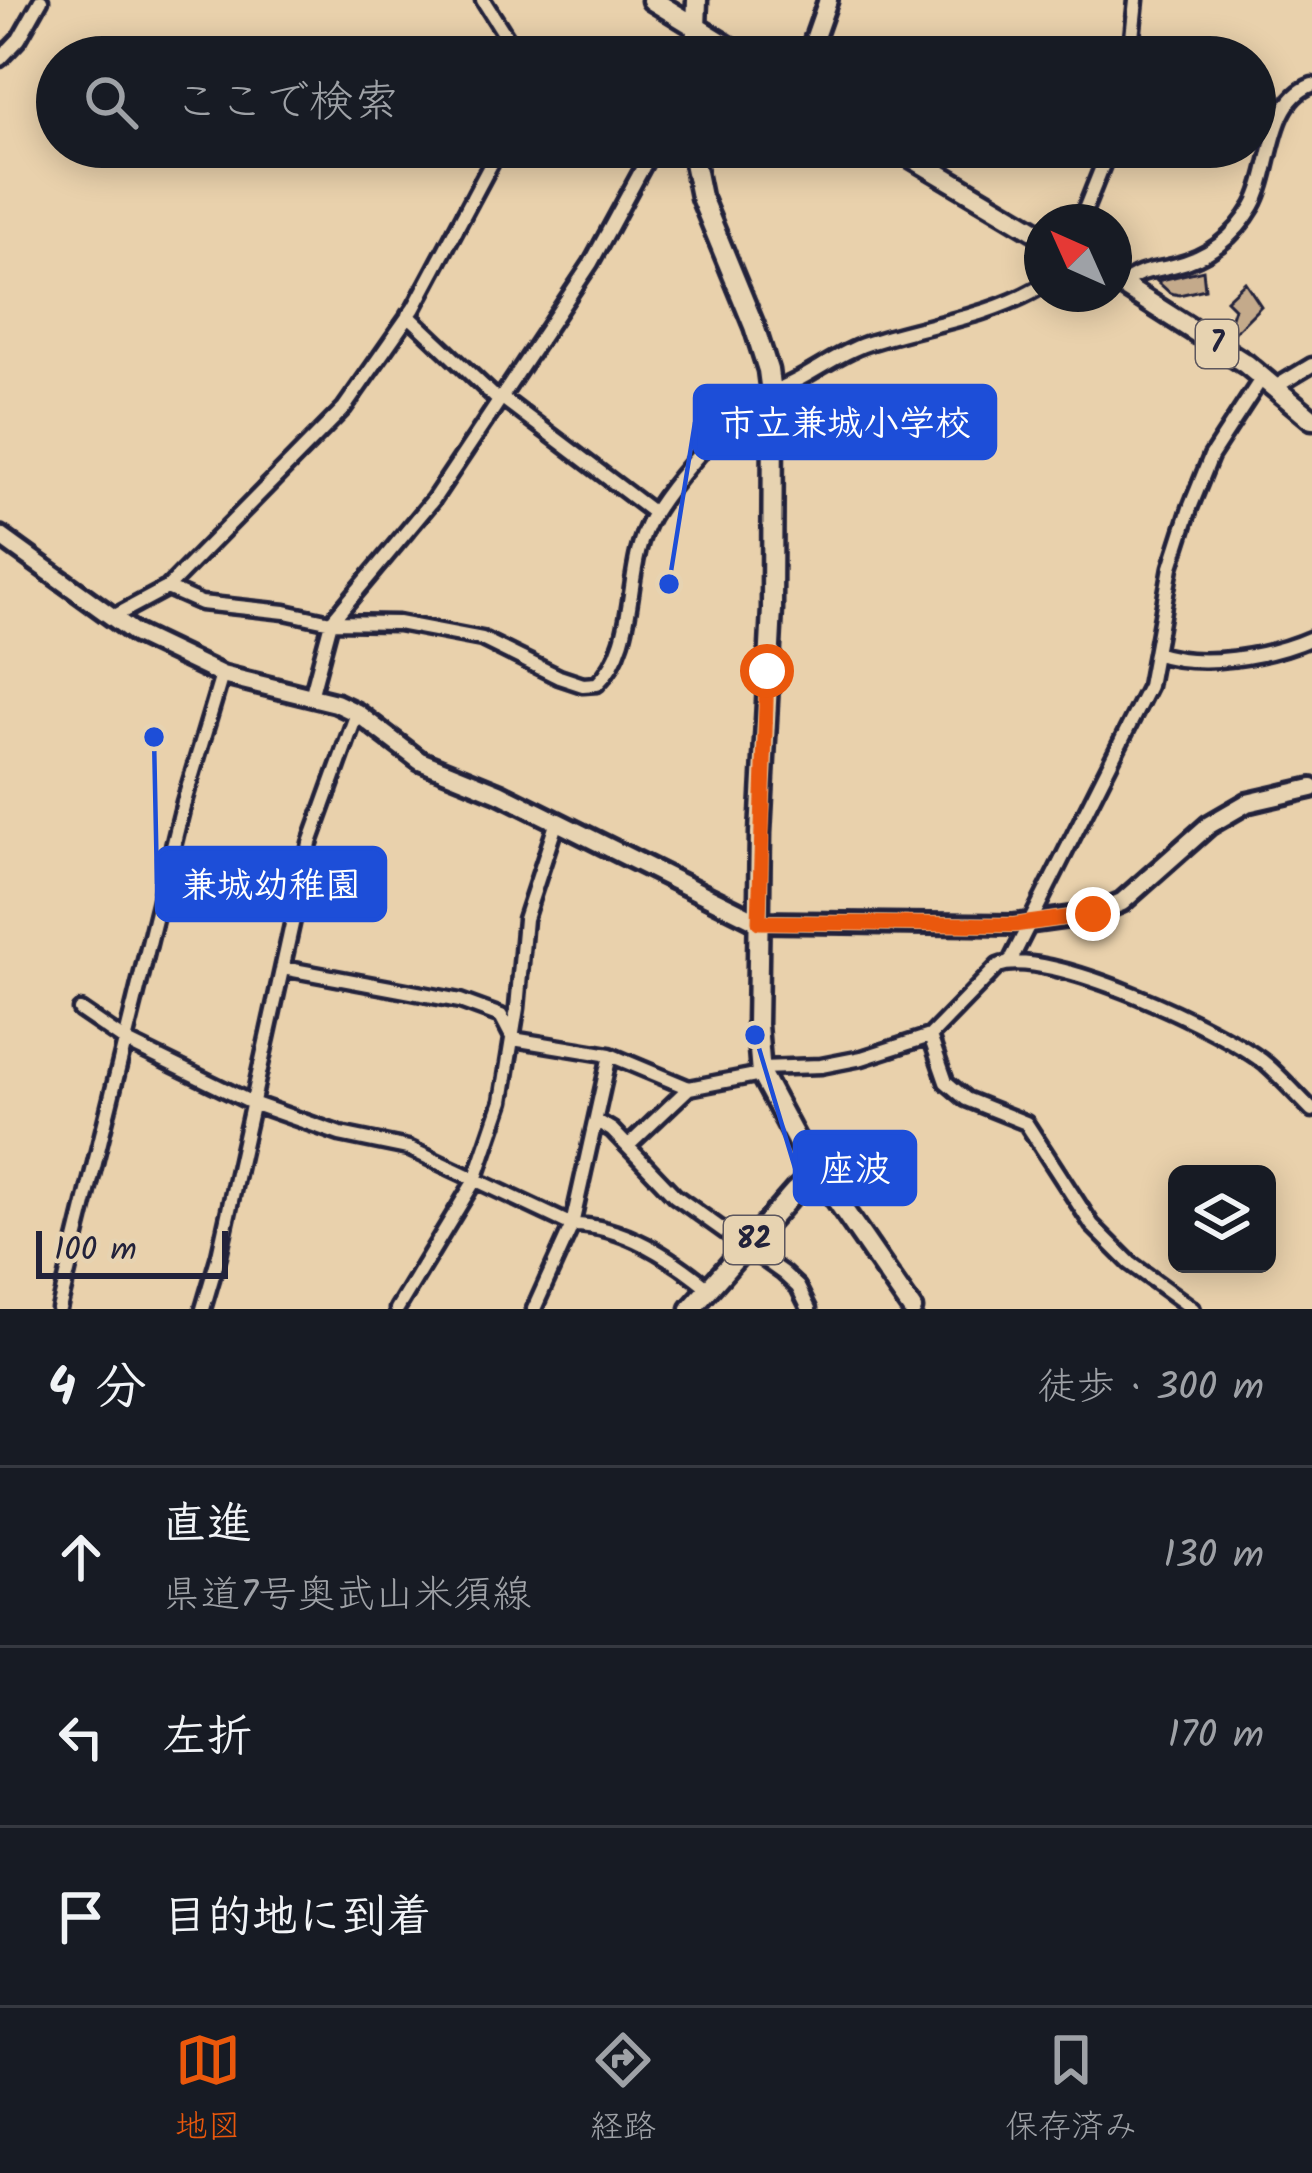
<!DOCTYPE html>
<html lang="ja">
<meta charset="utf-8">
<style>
body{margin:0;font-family:Kalam,"Klee One",sans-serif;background:#20242c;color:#f1f3f6}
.controls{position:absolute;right:36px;bottom:36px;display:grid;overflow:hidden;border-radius:18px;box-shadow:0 6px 30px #0003}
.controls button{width:108px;height:108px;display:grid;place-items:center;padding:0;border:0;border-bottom:3px solid #363941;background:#171b24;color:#f1f3f6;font:60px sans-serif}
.compass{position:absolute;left:1024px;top:204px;width:108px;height:108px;border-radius:50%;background:#171b24;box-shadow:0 6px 30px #0003;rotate:315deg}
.scale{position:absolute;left:36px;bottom:30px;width:192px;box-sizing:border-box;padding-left:12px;border:6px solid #22223b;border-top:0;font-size:33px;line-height:42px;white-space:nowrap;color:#22223b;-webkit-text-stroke:9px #e7d3b1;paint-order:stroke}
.stop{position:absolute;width:36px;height:36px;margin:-27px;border:9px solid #ea580c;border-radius:50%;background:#fff}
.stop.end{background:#ea580c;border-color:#fff;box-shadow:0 3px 12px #0008}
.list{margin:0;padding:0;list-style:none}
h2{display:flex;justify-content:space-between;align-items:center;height:156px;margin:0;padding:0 48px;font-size:51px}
h2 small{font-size:39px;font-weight:400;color:#9ea1a6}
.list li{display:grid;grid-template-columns:78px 1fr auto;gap:36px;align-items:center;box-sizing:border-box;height:180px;padding:0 48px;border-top:3px solid #363941}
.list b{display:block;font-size:45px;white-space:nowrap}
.list p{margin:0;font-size:39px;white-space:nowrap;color:#9ea1a6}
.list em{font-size:39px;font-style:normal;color:#9ea1a6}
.icon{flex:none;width:66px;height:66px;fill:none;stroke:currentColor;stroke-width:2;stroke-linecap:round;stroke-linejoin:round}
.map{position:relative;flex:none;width:1312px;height:1309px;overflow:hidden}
.search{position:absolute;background:#171b24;box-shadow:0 6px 30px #0003;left:36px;right:36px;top:36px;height:132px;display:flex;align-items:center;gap:30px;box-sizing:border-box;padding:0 42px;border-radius:66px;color:#9ea1a6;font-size:45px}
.sheet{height:696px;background:#171b24}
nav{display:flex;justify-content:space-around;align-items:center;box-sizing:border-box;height:168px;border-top:3px solid #363941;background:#171b24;font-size:33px;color:#9ea1a6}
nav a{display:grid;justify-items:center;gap:6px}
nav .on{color:#ea580c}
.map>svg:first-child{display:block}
</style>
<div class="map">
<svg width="1312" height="1309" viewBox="0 0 1312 1309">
<rect width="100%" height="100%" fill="#e9d1ac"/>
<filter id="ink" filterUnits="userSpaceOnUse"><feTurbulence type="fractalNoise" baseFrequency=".00833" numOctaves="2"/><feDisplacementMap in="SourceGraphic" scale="24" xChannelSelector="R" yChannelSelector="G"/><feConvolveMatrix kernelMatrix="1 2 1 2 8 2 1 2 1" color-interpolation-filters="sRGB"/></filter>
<g filter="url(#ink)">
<!-- building -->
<path fill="#c4aa8b" stroke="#22223b" stroke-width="3" d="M1203 270 1205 289 1179 295 1170 293 1157 281Z
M1245 282 1261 306 1235 332 1228 326 1234 308 1226 300Z"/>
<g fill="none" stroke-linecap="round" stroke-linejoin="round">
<defs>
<path id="street" d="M483 0 509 41 534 57
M1130 57 1136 0
M0 59 19 39 41 0
M1080 222 1110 147
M1122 285C1139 270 1152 271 1173 266 1207 258 1235 237 1253 206 1274 169 1267 102 1312 85
M408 315 499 401
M1277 386 1312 365
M501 397 654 513
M167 588 201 603 285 612 331 622 398 623 482 639 559 677 583 685 597 684C641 641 622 567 652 516 673 480 714 439 741 406 755 396 768 394 783 387 812 375 836 354 866 344 926 324 986 319 1042 286
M111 618 167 588 344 408 414 308 500 147
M1155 653C1200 669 1269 657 1312 638
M311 697 331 622 433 500 591 263 654 147
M1010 962 1149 686 1171 567 1190 508 1211 456 1263 376
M283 968 460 1001 501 1016 513 1039
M80 1010 127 1042 252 1103 340 1134 408 1148 572 1225C624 1225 673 1259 711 1290
M930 1036 946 1082 966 1099 1026 1123 1092 1225 1130 1263 1193 1309
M513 1039 610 1055 689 1088
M760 1068 821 1066 862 1058 930 1036 998 966C1047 947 1225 1030 1266 1064 1282 1078 1297 1095 1312 1110
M597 1121 612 1130 675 1196 783 1273 798 1287 809 1309
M628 1146 689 1088 761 1074
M59 1309 184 802 222 675
M203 1309 219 1255 310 843 357 713
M397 1309 475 1180 502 1101 517 1008 525 919 557 821
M534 1309 572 1225 610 1055"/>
<path id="secondary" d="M808 57 828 0
M0 536 136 634 222 675 336 703 357 713 420 761 499 793 759 922 1014 925 1093 914 1122 902 1209 825 1247 803 1312 788"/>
<path id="primary" d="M652 0 745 57
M695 57 697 0
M691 147 701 197 754 326 768 370 773 408 772 609 760 833 757 1025 761 1074 800 1147 912 1309
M894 147 1042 235
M1114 280 1246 364 1312 419
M691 1309 795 1191 817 1172"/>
</defs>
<!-- street casing -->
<use href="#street" stroke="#22223b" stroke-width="21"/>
<!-- secondary casing -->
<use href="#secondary" stroke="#22223b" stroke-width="26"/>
<!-- primary casing -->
<use href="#primary" stroke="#22223b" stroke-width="27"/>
<!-- street -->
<use href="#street" stroke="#e7d3b1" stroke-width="12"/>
<!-- secondary -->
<use href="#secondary" stroke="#e7d3b1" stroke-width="16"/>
<!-- primary -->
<use href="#primary" stroke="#e7d3b1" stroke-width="18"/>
</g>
</g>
<g fill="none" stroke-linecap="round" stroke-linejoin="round" filter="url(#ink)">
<!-- route -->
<path stroke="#ea580c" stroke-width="15" d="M767 671 759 922 1014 925 1093 914"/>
</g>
<g text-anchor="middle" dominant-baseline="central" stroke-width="10" stroke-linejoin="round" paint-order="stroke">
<!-- shield labels -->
<g fill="#e7d3b1" stroke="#5d575e" stroke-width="3">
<rect x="1196" y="320" width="42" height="48" rx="9"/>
<rect x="724" y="1216" width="60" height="48" rx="9"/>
</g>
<g font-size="30" font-weight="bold" fill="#22223b">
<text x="1217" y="344">7</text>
<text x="754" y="1240">82</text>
</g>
</g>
<!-- callouts -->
<path fill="none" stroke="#1d4ed8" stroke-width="4.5" d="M669 584L695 422M154 737L157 884M755 1035L795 1168"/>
<g fill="#1d4ed8" stroke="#e7d3b1" stroke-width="4.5">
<circle cx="669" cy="584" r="12"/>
<circle cx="154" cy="737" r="12"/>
<circle cx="755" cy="1035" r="12"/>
</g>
<g fill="#1d4ed8" stroke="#1d4ed8" stroke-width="4.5">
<rect x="695" y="386" width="300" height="72" rx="12"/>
<rect x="157" y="848" width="228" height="72" rx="12"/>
<rect x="795" y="1132" width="120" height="72" rx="12"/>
</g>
<g font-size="36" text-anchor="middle" font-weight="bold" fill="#fff">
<text x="845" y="435">市立兼城小学校</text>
<text x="271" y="897">兼城幼稚園</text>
<text x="855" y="1181">座波</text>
</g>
</svg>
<div class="controls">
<button><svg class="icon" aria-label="layers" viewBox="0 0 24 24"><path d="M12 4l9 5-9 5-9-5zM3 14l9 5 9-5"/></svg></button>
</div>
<svg class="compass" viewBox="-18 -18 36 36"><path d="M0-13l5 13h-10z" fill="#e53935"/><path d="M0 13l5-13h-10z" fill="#9ea1a6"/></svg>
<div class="scale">100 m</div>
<div class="stop" style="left:767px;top:671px"></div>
<div class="stop end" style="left:1093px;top:914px"></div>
<div class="search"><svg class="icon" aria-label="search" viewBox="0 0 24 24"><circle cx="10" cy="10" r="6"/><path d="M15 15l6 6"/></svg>ここで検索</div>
</div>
<section class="sheet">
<h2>4 分<small>徒歩 · 300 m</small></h2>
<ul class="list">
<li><svg class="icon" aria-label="ahead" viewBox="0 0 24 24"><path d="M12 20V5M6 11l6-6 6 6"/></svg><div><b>直進</b><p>県道7号奥武山米須線</p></div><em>130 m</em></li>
<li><svg class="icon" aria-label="left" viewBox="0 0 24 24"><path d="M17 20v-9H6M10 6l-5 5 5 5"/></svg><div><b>左折</b></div><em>170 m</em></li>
<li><svg class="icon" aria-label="arrive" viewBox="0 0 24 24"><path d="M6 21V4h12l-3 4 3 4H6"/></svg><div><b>目的地に到着</b></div></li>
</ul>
</section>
<nav>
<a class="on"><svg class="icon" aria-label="map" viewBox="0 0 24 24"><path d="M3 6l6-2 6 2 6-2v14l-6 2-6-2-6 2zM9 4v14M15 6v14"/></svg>地図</a>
<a><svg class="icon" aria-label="directions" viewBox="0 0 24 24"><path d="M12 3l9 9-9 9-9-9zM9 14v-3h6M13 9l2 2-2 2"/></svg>経路</a>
<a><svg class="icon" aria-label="saved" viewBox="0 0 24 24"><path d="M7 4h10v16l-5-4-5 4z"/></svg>保存済み</a>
</nav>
